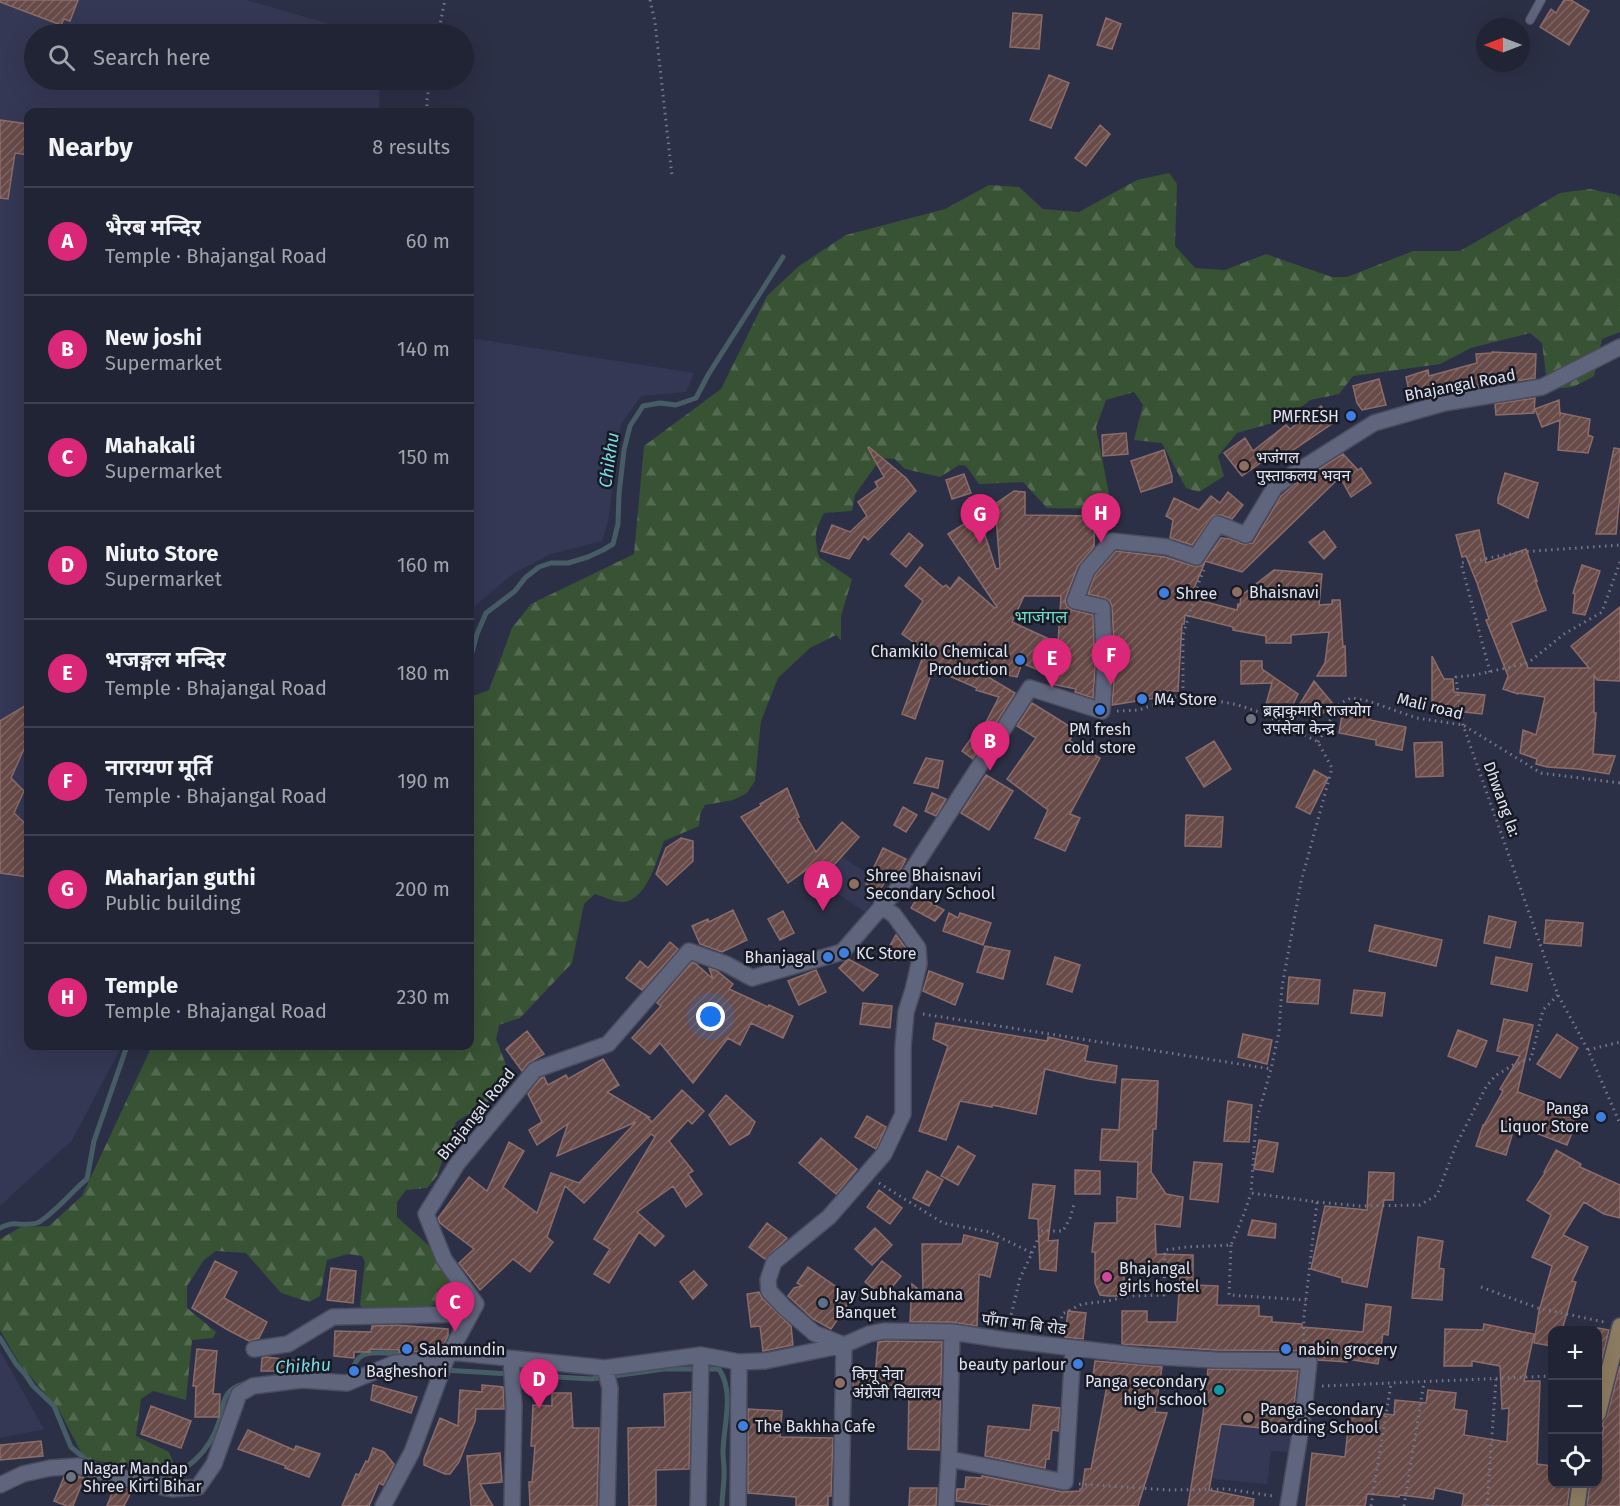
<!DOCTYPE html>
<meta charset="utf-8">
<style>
body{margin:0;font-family:"Fira Sans","Noto Sans Devanagari",sans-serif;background:#292c3c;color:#f1f3f6}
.controls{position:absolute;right:18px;bottom:18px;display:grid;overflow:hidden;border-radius:12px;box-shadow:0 6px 24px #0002}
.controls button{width:54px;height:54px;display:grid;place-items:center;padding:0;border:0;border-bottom:2px solid #3e414f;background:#212434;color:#f1f3f6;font:30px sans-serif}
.compass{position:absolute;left:1476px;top:18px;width:54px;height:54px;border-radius:50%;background:#212434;box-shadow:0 6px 24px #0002;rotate:270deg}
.you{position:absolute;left:711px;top:1017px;width:21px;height:21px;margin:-15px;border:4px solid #fff;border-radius:50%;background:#1a73e8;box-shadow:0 0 0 9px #1a73e833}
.badge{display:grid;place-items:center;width:39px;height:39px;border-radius:50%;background:#db2777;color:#fff;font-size:20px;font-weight:700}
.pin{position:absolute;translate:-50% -50px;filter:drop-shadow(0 2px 3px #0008)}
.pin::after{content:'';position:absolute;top:32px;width:21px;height:18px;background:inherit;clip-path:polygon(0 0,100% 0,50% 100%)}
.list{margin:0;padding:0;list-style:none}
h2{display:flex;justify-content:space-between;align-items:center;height:78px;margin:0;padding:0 24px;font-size:26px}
h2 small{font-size:20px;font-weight:400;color:#a2a4ac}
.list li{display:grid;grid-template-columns:39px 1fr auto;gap:18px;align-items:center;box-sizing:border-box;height:108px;padding:0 24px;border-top:2px solid #3e414f}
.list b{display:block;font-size:22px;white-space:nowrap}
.list p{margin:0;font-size:20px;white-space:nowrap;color:#a2a4ac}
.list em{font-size:20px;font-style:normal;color:#a2a4ac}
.icon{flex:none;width:33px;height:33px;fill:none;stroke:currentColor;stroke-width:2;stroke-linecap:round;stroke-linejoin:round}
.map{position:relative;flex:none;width:1620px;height:1506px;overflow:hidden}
.search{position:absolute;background:#212434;box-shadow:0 6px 24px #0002;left:24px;top:24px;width:450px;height:66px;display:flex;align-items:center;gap:15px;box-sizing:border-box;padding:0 21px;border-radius:33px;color:#a2a4ac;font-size:22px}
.panel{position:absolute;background:#212434;box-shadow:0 6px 24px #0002;left:24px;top:108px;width:450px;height:942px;border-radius:12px}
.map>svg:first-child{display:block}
</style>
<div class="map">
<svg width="1620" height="1506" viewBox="0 0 1620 1506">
<defs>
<pattern id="forest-firs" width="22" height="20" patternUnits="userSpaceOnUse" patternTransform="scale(1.5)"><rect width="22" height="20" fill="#385234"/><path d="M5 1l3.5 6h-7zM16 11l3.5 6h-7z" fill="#546b52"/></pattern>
<pattern id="building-hatch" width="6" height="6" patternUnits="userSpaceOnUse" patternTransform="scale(1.5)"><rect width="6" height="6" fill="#684b48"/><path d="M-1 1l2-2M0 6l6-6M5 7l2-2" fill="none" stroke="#7d6563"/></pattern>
</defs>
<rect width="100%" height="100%" fill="#2c3046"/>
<!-- built -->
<path fill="#343854" d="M0 0H246L364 34H34V80H380L379 112H28V1046H122L72 1140 0 1206Z
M470 338 694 373 686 392 641 396 621 424 608 521 602 541 551 554 514 573 470 610Z
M842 857 884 884 865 912 825 885Z
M0 1351 44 1429 0 1438Z
M1209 1360 1304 1365 1302 1387 1296 1408 1293 1431 1288 1452 1271 1451 1267 1484 1215 1479 1192 1473 1201 1427Z"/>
<!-- forest -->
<path fill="url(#forest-firs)" d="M1169 173 1177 184 1175 246 1195 268 1225 270 1266 254 1332 277H1347L1413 251H1460L1560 193 1590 189 1618 195 1620 197V332L1602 339 1594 376C1576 386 1572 389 1551 388L1547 382 1542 343 1530 333 1471 348 1440 364 1353 376 1339 394 1310 400 1286 419 1237 433 1218 456 1224 476 1199 492 1186 488 1162 443 1134 440 1143 405 1134 392 1106 400 1096 427 1109 494 1106 509 1047 508 1023 482 979 484 966 466 959 465 940 477 905 469 895 459 881 458 855 495 852 511 824 513C814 533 814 535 819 557L852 579 841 616V640L836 635 810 648 778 678 761 721 755 781 747 793 733 800 705 805 700 814 699 826 664 841C657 859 647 900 623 902 617 903 602 896 595 894L584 904 572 963 520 1018 499 1025 496 1039 510 1075 498 1095 456 1122 437 1176 427 1188 406 1190 397 1202V1217L436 1252 459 1299 416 1309 365 1310 360 1305 365 1262 362 1256 348 1254 327 1260 320 1296 309 1302 281 1293 246 1253 216 1251 204 1260 187 1286V1308L216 1332 213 1338 192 1340 186 1400 153 1391 141 1399 136 1436 169 1452 174 1464 154 1472 84 1458 59 1410 19 1363 0 1330V1239L21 1227 49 1226 82 1196 152 1046H470V697L489 690 512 628 531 604 634 554 644 446 721 389 767 296 799 266 846 235 945 209 989 185 1019 187 1043 209 1079 212 1137 180Z"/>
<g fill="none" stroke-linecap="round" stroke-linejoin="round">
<!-- stream -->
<path stroke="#465d65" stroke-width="5" d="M470 660 477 634 486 613 515 591 525 578 539 567 551 563H568L588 557 603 550 613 544 618 524 619 494 624 450 630 426 643 406 660 403 676 405 696 398 708 375 783 257
M0 1228C6 1225 12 1223 18 1224 25 1224 31 1225 37 1223 51 1217 73 1190 87 1179L94 1141 127 1046
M0 1338 16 1364 25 1374 33 1386 54 1406 71 1447 91 1464
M444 1370 591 1379 664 1369H719C735 1393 723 1427 723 1453 723 1458 724 1463 724 1468 725 1480 722 1493 722 1506
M346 1378C354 1372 353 1363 359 1358 367 1349 399 1354 411 1356
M157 1480C187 1473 209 1452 219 1422 222 1414 222 1401 227 1395 232 1387 242 1383 251 1383"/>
</g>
<!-- building -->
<path fill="url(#building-hatch)" stroke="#8c6c69" stroke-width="1.5" fill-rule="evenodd" d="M0 0H78L70 21 64 19 61 25 0 2Z
M1564 0H1571L1589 11 1569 45 1540 27 1551 9 1556 13Z
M1013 13 1042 15 1039 49 1010 47Z
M1106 18 1121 24 1112 49 1097 45Z
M1049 75 1069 83 1051 128 1030 120Z
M0 120 28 124V155L15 153 8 199 0 198Z
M1100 125 1110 134 1086 166 1075 158Z
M1492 352 1536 354 1535 378 1465 389 1411 400 1406 377 1428 370 1429 376 1477 363 1476 354 1492 353Z
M1379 379 1386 405 1362 410 1357 403 1353 386Z
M1535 398 1534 413 1496 415 1495 404Z
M1559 400 1560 415 1561 413 1590 419 1588 435 1593 437 1588 453 1558 450 1560 420 1542 427 1535 409Z
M1321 406 1333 423 1274 463 1270 456 1242 476 1224 453 1245 438 1253 451 1286 425 1290 429Z
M1126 433 1128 454 1103 456 1102 435Z
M869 447 906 478 916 491 868 540 864 536 849 559 821 551 832 525 850 532 867 516 858 502 878 487 875 482 884 477 868 448Z
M1614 448 1620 449V494L1616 534H1596Z
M1164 450 1172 476V482L1141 492 1131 461Z
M1343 454 1358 470 1361 468 1371 483 1351 497 1340 477 1242 572 1205 561 1221 538 1230 539 1243 544 1253 543 1281 496 1295 484Z
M1505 473 1538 483 1528 518 1498 503V498Z
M964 474 971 493 952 499 946 480Z
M1014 491 1025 492V515L1095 516 1094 547 1078 566 1066 597 1065 602 1068 607 1072 610 1093 615 1095 667 1093 698 1075 692 1076 689 1051 684 1052 676 1022 663 1017 677 973 668 1015 693 973 759 962 751 980 726 983 728 999 697 976 690 977 688 933 669 915 719 902 714 922 659 926 651 902 634 923 601 905 586 920 567 943 587 946 585 950 589 959 577 995 608 997 607 948 534 964 524 980 520 996 569 1000 568 995 504ZM1024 596H1061L1058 643 1012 622Z
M1228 492 1243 505 1232 519 1221 515 1213 516 1192 545 1170 538 1173 520 1166 516 1174 498 1199 510 1211 496 1220 503Z
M1479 530 1486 563 1526 549 1537 581 1535 580 1546 610 1511 623 1528 668H1589L1571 646 1620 607V681L1597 680 1594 675V713H1596L1593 754 1615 756 1609 774 1578 769 1547 767 1536 764 1537 759 1520 753 1523 730 1536 735 1545 697 1518 693V694L1503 689 1508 676 1486 620 1489 619 1477 583 1466 556 1462 557 1456 535Z
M1324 531 1336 547 1324 559 1309 542Z
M909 533 923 545 906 567 891 554Z
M1116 551 1165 557 1193 566H1201L1205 562 1190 598 1237 610 1238 604 1240 605 1241 596 1274 570 1322 574 1319 605 1332 604V600H1340L1343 647 1345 646 1346 676H1317L1325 663 1329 632 1291 635V643H1266V636L1233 630V627L1185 615 1184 624H1182L1178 691H1155L1156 698 1112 705 1115 667 1112 606 1110 601 1105 598 1088 594 1095 575Z
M1582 565 1600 571 1585 615 1573 613 1575 594 1573 593Z
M1432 656 1444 679H1453L1454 692 1485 695 1482 714 1464 712V709L1432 710Z
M1241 661H1262V669L1298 694 1288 715 1265 708 1272 683 1241 684Z
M1314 681 1334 705 1316 718 1310 715 1300 704Z
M1032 703 1074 729 1070 741 1100 758 1070 814 1080 818 1065 851 1035 838 1048 810 1007 779 1036 738 1017 726Z
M28 704V740L11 778 24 791 14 813 28 826V877L0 873V721Z
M1343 709 1371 714 1370 720 1406 727 1402 750 1376 745V740L1339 733Z
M1214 741 1231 769 1204 787 1186 758Z
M1442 742 1443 776 1416 777 1414 743Z
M926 758 943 761 938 788 914 783Z
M1314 770 1328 778 1310 814 1296 807Z
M986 775 1013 791 989 830 961 813Z
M787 788 799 817 797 818 816 852 842 822 859 837 833 866 831 865 828 870 816 863 788 883 741 817 761 806 760 804Z
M932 793 946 799 936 816 925 811Z
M903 807 917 815 906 832 894 825Z
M1186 815 1223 817 1221 847 1185 846Z
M681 838 693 841V861L667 885 656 874 666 848Z
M883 848 906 859 899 872 895 877 890 874 879 891 866 884Z
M918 896 944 910 935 921 911 908Z
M733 910 747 940 722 952 700 944 692 926 708 919 709 922Z
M783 911 794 933 780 940 768 919Z
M949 913 958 918 960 913 991 923 983 945 943 931Z
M1489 916 1516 922 1510 948 1484 943Z
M1546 920 1583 923 1581 946 1544 943Z
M1375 925 1442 940 1436 966 1369 951Z
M896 935 907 950 896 961 887 951Z
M670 942 678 949 642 990 626 978 640 961 648 968Z
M985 946 1010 951 1003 979 977 972Z
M1055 957 1080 965 1072 992 1047 984Z
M1496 957 1532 964 1527 991 1491 984Z
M848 959 878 975 863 991 839 968Z
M692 962 696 964 713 979 709 968 717 971 733 984 729 989 768 1007 769 1005 793 1016 783 1038 751 1023 740 1045 728 1038 693 1083 660 1043 650 1054 632 1038 661 1006 657 1003Z
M816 970 826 992 799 1005 788 981Z
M929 971 963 984 955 1005 923 991Z
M1289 977 1320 980 1318 1004 1287 1002Z
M1354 990 1385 993 1382 1016 1351 1013Z
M863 1003 892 1006 890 1028 860 1024Z
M1504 1019 1533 1025 1517 1094 1518 1092 1579 1115 1567 1145 1515 1125 1506 1155 1476 1146 1483 1125H1484L1503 1091 1500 1089 1520 1056 1497 1051Z
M936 1023 1047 1041 1048 1037 1088 1046 1085 1061 1117 1066 1115 1083 1089 1079 1045 1069 1036 1114 992 1105V1107L960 1101 946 1140 919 1131 948 1046 933 1039Z
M1458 1030 1487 1041 1476 1067 1448 1056Z
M527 1031 544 1054 528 1063 522 1071 506 1049Z
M1243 1034 1272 1040 1267 1064 1238 1057Z
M1557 1034 1578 1048 1560 1078 1537 1064Z
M603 1059 619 1085 607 1092 649 1117H647L652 1122 682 1090 704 1111 692 1124 688 1120 669 1141 693 1171 688 1174 702 1194 686 1207 673 1186 637 1212 664 1236 655 1246 639 1232 609 1283 594 1274 610 1249 594 1239 655 1137 651 1134 584 1203 565 1186 547 1237 553 1242 530 1272 513 1259 480 1290 459 1263 474 1249 440 1223 438 1218 469 1177 487 1191 509 1142 524 1151 503 1187 537 1213 551 1173 579 1183 636 1122 557 1156 568 1124 537 1145 529 1130 542 1122 528 1094 541 1078 544 1077 548 1085 566 1075 568 1079Z
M1122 1079 1158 1081 1156 1129H1153L1151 1172 1166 1194 1183 1197 1180 1227 1155 1224 1156 1254 1193 1255V1275H1167V1273L1124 1274V1296H1108L1100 1295 1095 1283V1252H1092L1095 1223H1117V1197L1137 1199 1138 1162 1100 1160 1102 1129 1119 1130Z
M726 1095 755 1122 749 1134 730 1145 709 1115Z
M1228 1101 1252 1105 1249 1142 1224 1141Z
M867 1116 886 1127 876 1149 855 1137Z
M821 1138 857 1169 836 1194 799 1163Z
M1259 1140 1278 1143 1273 1172 1254 1169Z
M958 1146 975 1156 958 1185 941 1176Z
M1556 1150 1581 1164 1580 1167 1620 1185V1218L1604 1214 1584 1202 1563 1235 1588 1247 1572 1281 1576 1282 1562 1330H1552V1346L1534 1343 1539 1311 1552 1266 1532 1257 1551 1215 1527 1200 1545 1173 1544 1172Z
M1194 1162 1222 1164 1218 1202 1190 1199Z
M1075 1170 1100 1171V1194H1075Z
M927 1171 943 1180 929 1206 913 1198Z
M1369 1172 1394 1173 1393 1200H1384L1367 1287 1342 1282V1278L1311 1269 1325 1206 1367 1210Z
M1033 1184 1055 1186 1048 1241 1058 1240 1056 1271 1040 1269 1038 1219 1029 1218Z
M879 1190 902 1208 890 1224 867 1207Z
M1252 1220 1276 1224 1275 1238 1248 1235Z
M767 1223 787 1238 765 1259 749 1247Z
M875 1228 892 1245 872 1265 855 1249Z
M964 1235 998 1243 990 1277 979 1274 977 1326 952 1322H910L912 1284 923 1293 922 1244H962Z
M1418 1237 1443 1241 1439 1268 1444 1269 1442 1300 1412 1298Z
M215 1261 237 1272 224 1298 267 1322 259 1338 249 1341 228 1330 192 1308Z
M882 1261 901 1276 884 1297 865 1282Z
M808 1267 852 1298 831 1329 813 1319 788 1296 794 1288 802 1286 797 1283Z
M331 1268 356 1271 353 1303 327 1300Z
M694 1271 707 1285 693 1299 680 1282Z
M1180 1277H1193V1285L1218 1286 1217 1305 1259 1306V1316L1272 1317V1322L1302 1324V1327L1363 1332 1366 1304 1391 1307 1388 1335 1383 1334 1378 1364 1347 1359V1362L1318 1360 1315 1353 1309 1351 1216 1350 1122 1344V1311H1147V1322H1177Z
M759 1292 762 1298 791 1326 793 1345 763 1351 760 1326 751 1327 747 1294Z
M1068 1311 1086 1313 1083 1339 1065 1337Z
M1484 1324 1534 1334 1524 1381H1540L1537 1464 1552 1466V1484H1570L1567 1506H1462L1464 1494 1435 1488 1433 1499 1400 1495 1399 1497 1367 1494 1365 1506H1306L1312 1453 1345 1457 1350 1410 1394 1415 1395 1400 1426 1403 1428 1390 1456 1393 1454 1409 1467 1411 1464 1435 1507 1442 1509 1408 1502 1409 1500 1366 1472 1361V1366H1444L1445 1329 1483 1330Z
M396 1325 448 1329V1336L440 1351 408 1352H399V1350L370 1349V1352H354V1358L334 1356 335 1331 371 1332 372 1326Z
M1598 1328 1609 1330 1598 1376Z
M885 1341 942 1342 939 1450 908 1449 909 1386 877 1385V1395L853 1394V1376L875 1377 878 1342Z
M197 1349 217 1351 213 1394H220L219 1417H195L196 1386H193Z
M266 1357 308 1362 307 1371H261L262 1358Z
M1095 1361 1162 1367 1155 1412 1167 1413 1138 1506H990V1505L956 1501 957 1489H965L966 1477 982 1478V1476L1063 1492 1080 1491V1489H1082L1085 1469H1091L1107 1386 1092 1384Z
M1620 1366V1506H1592L1587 1505 1590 1484H1598V1452L1604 1427 1602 1426 1603 1422 1607 1416Z
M1208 1369 1298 1371 1291 1431 1221 1424 1209 1490 1254 1499 1253 1506H1188L1203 1414Z
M373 1385 417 1397 411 1413 371 1400Z
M482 1385 503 1387 504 1409H476L475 1421 459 1462 450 1474H445L424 1465V1459L440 1418 458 1426 460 1390 482 1392Z
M691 1392 689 1469 656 1470V1506H629L628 1428 665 1427 664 1394Z
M552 1393H571L573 1428H599L597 1506H530L529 1482H532L535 1446H531L533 1405 552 1406Z
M1033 1405 1060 1408 1058 1431 1052 1430 1049 1459H1046L1045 1468 985 1456 988 1426 1030 1430Z
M151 1406 191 1421 181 1448 141 1434Z
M748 1409 782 1411 780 1437 833 1438 831 1496H828V1506H796V1497L748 1493Z
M248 1430 294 1450 296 1446 320 1454 309 1477 285 1468 286 1466 238 1449Z
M41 1441 43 1456 0 1460V1445Z
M373 1448 384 1452 394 1464 383 1485 379 1483 369 1506H342L356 1474 359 1475 366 1461 368 1462Z
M500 1453 502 1482 480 1484 493 1506H471L467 1456Z
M77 1476 84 1478 73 1506H67L54 1501 64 1477Z
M115 1486 132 1490 124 1506H107Z
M910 1488H937L936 1506H909Z"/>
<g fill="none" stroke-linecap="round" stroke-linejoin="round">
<defs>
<path id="lane" d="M1530 20 1541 0"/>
<path id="street" d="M254 1349 288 1344 333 1317 471 1314
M450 1352 605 1368 701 1355 739 1362 765 1361 844 1345 869 1334 884 1331 952 1332 1005 1340 1143 1356 1216 1360 1309 1361 1304 1410 1288 1506
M511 1359 514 1405 512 1506
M605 1368 610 1388 607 1506
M949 1459 1065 1482 1073 1348
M0 1485 23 1474 50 1468 78 1466 134 1481 172 1489 198 1487 214 1464 239 1394 253 1386 302 1380 347 1383 395 1363 446 1360
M383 1506 412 1452 446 1360 476 1304 444 1259 426 1214 457 1164 535 1070 608 1044 689 951 726 964 752 978 842 952 907 878 1030 688 1102 711 1105 667 1102 607 1075 601 1087 570 1112 541 1167 547 1196 557 1218 524 1246 535 1275 487 1290 476 1374 423 1444 403 1542 387 1620 347
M698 1506 701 1355
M738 1506 739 1362
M841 1506 844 1345 814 1333 784 1307 769 1291 768 1280 774 1262 829 1217 884 1154 903 1114V1047L906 1012 913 990 919 964 918 948 894 915 881 906
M946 1506 949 1459 952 1332"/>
<path id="secondary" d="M1598 1414 1620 1326
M1577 1506 1580 1484"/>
</defs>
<!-- lane casing -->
<use href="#lane" stroke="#4a4c5f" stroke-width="10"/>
<!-- street casing -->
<use href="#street" stroke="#4a4c5f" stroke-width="18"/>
<!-- secondary casing -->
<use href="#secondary" stroke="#4a4c5f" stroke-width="18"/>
<!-- path -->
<path stroke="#75788c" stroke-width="3" stroke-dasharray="1.5 4.5" stroke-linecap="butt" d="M650 0 655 22 672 176
M438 34 445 0
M427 112V100L430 80
M1620 562 1602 612 1564 634 1528 663 1475 675 1456 677 1458 694 1463 725 1558 995 1588 1050 1620 1124
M1490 672 1461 563 1521 552 1620 545
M1183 694V635L1199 582 1204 570
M1117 711 1139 710 1183 694 1238 705 1262 713 1318 742 1332 768 1301 882 1282 987 1279 1032 1271 1069 1256 1122 1251 1193 1317 1202 1304 1316 1303 1345
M1318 742 1339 704 1351 698 1368 701 1417 718 1463 725 1541 773 1620 783
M923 1014 1271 1069
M1588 1050 1620 1042
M879 1183 943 1223 989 1232 1032 1253 1020 1278 1009 1324
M1317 1202 1360 1206 1420 1205 1437 1195 1456 1145 1486 1087 1495 1076 1513 1065 1531 1059 1543 1010 1558 995
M1231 1245 1229 1295 1306 1300
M1032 1253 1041 1231H1063L1070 1218 1074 1204
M1481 1287 1538 1308 1604 1322
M1060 1330 1062 1314 1082 1304 1108 1301 1128 1296 1164 1295 1165 1250 1187 1247 1231 1245 1244 1214 1251 1193
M1322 1386 1552 1376
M1079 1484 1169 1490 1227 1489 1273 1496
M1371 1506 1391 1384
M1404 1506 1424 1382
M1487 1506 1496 1379"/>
<!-- lane -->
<use href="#lane" stroke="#60657e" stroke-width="8"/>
<!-- street -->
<use href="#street" stroke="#60657e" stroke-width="15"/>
<!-- secondary -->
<use href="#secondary" stroke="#8c7c61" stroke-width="15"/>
</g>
<!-- markers -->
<g fill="#3f7fe0" stroke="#171923" stroke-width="2">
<circle cx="1351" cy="416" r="6"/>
<circle cx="1164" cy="593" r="6"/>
<circle cx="1020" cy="660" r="6"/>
<circle cx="1142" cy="699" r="6"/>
<circle cx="1100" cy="710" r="6"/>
<circle cx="844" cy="953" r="6"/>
<circle cx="828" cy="957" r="6"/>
<circle cx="1601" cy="1117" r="6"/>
<circle cx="407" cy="1349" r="6"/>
<circle cx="1286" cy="1349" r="6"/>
<circle cx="1078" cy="1364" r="6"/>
<circle cx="354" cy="1371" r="6"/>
<circle cx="743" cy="1426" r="6"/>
</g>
<g fill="#8d6e63" stroke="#171923" stroke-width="2">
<circle cx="1244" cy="466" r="6"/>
<circle cx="1237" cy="592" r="6"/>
<circle cx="854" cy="884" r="6"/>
<circle cx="840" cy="1383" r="6"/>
<circle cx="1248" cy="1418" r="6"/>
</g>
<g fill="#6b7280" stroke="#171923" stroke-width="2">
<circle cx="1251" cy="719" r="6"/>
<circle cx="71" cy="1477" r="6"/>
</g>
<circle fill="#d1479c" stroke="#171923" stroke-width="2" cx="1107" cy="1277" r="6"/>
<circle fill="#5c6f8a" stroke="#171923" stroke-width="2" cx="823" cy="1303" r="6"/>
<circle fill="#0f9aa8" stroke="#171923" stroke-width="2" cx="1219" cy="1390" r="6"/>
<g text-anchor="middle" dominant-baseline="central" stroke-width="5" stroke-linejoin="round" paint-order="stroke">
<!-- street labels -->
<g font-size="16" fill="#e0e3f2" stroke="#171923">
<text transform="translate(1460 385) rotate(-11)">Bhajangal Road</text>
<text transform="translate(1430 706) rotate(14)">Mali road</text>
<text transform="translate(1502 799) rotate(70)">Dhwang la:</text>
<text transform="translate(476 1114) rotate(-51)">Bhajangal Road</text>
<text transform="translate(1024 1324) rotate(7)">पाँगा मा बि रोड</text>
</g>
<!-- poi labels -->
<g font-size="16" fill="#e0e3f2" stroke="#171923" text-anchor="start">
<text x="1339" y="416" text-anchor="end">PMFRESH</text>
<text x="1256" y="457">भजंगल<tspan x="1256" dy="18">पुस्ताकलय भवन</tspan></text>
<text x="1249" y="592">Bhaisnavi</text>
<text x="1176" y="593">Shree</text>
<text x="1008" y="651" text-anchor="end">Chamkilo Chemical<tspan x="1008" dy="18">Production</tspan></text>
<text x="1154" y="699">M4 Store</text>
<text x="1263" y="710">ब्रह्मकुमारी राजयोग<tspan x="1263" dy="18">उपसेवा केन्द्र</tspan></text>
<text x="1100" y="729" text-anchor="middle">PM fresh<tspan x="1100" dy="18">cold store</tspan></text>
<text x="866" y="875">Shree Bhaisnavi<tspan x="866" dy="18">Secondary School</tspan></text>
<text x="856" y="953">KC Store</text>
<text x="816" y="957" text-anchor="end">Bhanjagal</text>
<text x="1589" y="1108" text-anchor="end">Panga<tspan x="1589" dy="18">Liquor Store</tspan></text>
<text x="1119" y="1268">Bhajangal<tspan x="1119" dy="18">girls hostel</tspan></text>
<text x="835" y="1294">Jay Subhakamana<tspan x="835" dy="18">Banquet</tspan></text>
<text x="419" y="1349">Salamundin</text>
<text x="1298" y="1349">nabin grocery</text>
<text x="1066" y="1364" text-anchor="end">beauty parlour</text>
<text x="366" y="1371">Bagheshori</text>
<text x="852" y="1374">किपू नेवा<tspan x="852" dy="18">अंग्रेजी विद्यालय</tspan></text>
<text x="1207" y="1381" text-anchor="end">Panga secondary<tspan x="1207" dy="18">high school</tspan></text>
<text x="1260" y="1409">Panga Secondary<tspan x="1260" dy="18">Boarding School</tspan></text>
<text x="755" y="1426">The Bakhha Cafe</text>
<text x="83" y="1468">Nagar Mandap<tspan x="83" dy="18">Shree Kirti Bihar</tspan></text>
</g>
<!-- water labels -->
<g font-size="18" font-style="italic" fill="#7ad9e5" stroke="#171923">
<text transform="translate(609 460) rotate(-82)">Chikhu</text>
<text transform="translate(303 1366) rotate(-3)">Chikhu</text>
</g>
<!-- neighbourhood labels -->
<g font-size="18" fill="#72d9c9" stroke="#171923">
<text x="1041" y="617">भाजंगल</text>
</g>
</g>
</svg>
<div class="controls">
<button>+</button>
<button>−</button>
<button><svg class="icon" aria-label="locate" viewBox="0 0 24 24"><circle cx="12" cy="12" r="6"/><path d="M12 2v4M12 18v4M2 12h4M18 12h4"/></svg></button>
</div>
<svg class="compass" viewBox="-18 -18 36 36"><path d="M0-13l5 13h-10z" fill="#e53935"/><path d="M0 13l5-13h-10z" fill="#a2a4ac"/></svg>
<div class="you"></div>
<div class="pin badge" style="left:823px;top:911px">A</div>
<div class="pin badge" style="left:990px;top:771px">B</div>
<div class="pin badge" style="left:455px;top:1332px">C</div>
<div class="pin badge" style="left:539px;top:1409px">D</div>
<div class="pin badge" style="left:1052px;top:688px">E</div>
<div class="pin badge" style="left:1111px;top:685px">F</div>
<div class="pin badge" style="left:980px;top:544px">G</div>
<div class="pin badge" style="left:1101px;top:543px">H</div>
<div class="search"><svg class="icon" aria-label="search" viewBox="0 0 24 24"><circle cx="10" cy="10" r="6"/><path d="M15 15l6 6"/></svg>Search here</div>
<section class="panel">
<h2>Nearby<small>8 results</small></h2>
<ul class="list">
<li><span class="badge">A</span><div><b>भैरब मन्दिर</b><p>Temple · Bhajangal Road</p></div><em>60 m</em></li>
<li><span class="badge">B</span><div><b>New joshi</b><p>Supermarket</p></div><em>140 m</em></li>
<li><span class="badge">C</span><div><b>Mahakali</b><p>Supermarket</p></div><em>150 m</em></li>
<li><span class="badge">D</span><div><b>Niuto Store</b><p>Supermarket</p></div><em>160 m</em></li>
<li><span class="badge">E</span><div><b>भजङ्गल मन्दिर</b><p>Temple · Bhajangal Road</p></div><em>180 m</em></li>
<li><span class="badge">F</span><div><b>नारायण मूर्ति</b><p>Temple · Bhajangal Road</p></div><em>190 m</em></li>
<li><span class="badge">G</span><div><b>Maharjan guthi</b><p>Public building</p></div><em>200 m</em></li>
<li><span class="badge">H</span><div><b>Temple</b><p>Temple · Bhajangal Road</p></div><em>230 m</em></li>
</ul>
</section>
</div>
